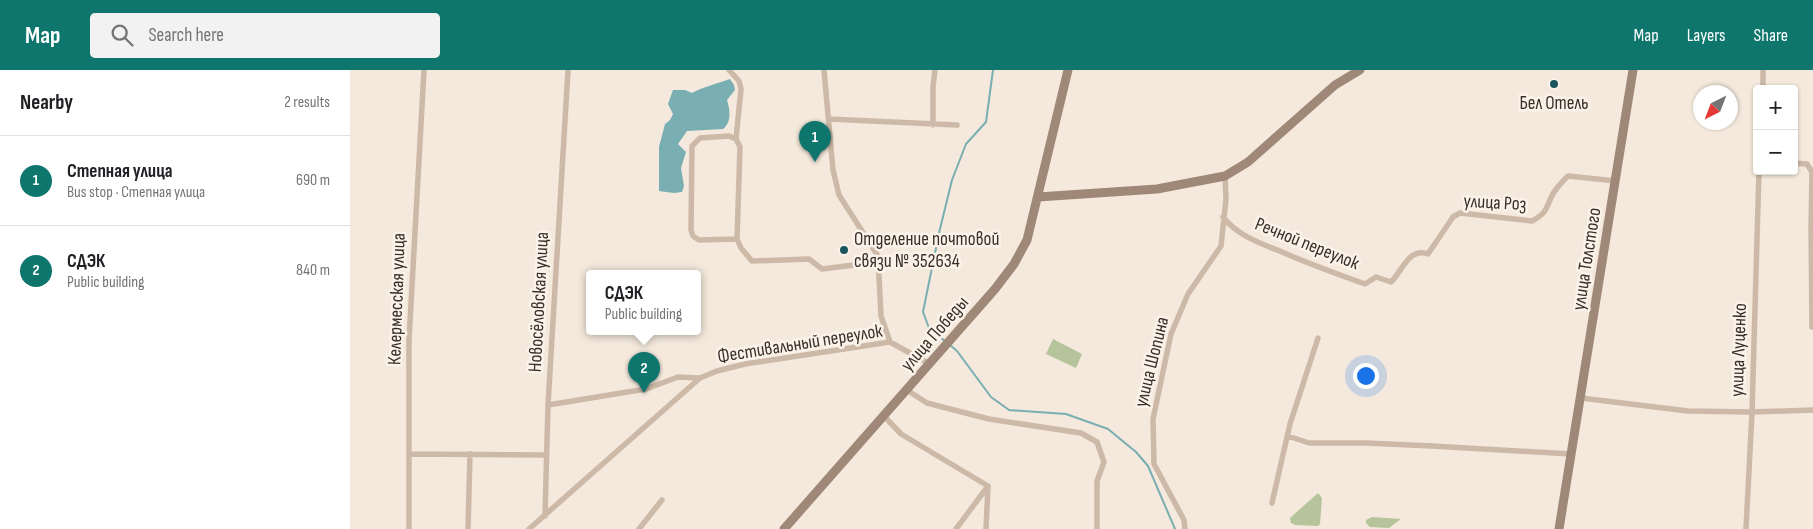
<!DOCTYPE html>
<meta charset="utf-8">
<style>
body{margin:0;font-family:"Sofia Sans Condensed",sans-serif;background:#f2f2f2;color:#202124}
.controls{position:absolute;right:15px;top:15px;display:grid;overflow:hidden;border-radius:5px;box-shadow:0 1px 4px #0004}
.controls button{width:45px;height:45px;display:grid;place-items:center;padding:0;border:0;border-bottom:1px solid #e0e0e0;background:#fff;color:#202124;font:25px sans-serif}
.compass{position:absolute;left:1343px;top:15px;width:45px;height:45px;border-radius:50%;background:#fff;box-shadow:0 1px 4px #0004;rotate:222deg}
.you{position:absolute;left:1015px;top:305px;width:18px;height:18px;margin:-12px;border:4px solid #fff;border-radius:50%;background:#1a73e8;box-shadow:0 0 0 8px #1a73e833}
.badge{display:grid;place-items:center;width:32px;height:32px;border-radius:50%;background:#0f766e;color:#fff;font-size:16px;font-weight:700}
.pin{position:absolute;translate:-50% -41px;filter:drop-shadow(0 1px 2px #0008)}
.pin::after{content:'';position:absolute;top:26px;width:18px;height:15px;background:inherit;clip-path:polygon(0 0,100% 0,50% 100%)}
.popup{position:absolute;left:236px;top:200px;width:115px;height:65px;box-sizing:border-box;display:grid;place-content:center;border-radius:5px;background:#fff;filter:drop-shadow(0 1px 4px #0005);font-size:16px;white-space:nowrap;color:#757577}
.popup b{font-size:19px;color:#202124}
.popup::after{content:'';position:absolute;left:50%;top:100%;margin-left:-10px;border:10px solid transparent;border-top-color:#fff}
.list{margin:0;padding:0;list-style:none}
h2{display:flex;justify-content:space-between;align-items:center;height:65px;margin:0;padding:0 20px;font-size:21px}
h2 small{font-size:16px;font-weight:400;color:#757577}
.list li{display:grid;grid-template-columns:32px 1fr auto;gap:15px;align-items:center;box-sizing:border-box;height:90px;padding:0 20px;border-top:1px solid #e0e0e0}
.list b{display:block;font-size:19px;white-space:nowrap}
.list p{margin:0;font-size:16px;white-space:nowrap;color:#757577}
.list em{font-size:16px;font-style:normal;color:#757577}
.icon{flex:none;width:28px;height:28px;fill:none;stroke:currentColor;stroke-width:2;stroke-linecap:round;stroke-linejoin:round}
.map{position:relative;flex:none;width:1463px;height:459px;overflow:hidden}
header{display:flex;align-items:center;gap:30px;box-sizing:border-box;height:70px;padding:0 25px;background:#0f766e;color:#fff}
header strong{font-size:24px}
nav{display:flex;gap:28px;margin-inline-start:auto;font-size:18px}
.search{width:350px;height:45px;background:#f2f2f2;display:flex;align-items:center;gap:12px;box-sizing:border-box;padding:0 18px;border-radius:5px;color:#757577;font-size:19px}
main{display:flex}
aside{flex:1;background:#fff}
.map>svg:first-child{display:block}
</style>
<header>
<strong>Map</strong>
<div class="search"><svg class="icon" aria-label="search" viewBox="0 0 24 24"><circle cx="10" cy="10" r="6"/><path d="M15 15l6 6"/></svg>Search here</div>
<nav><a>Map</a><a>Layers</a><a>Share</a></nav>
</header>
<main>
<aside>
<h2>Nearby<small>2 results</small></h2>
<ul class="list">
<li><span class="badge">1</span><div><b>Степная улица</b><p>Bus stop · Степная улица</p></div><em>690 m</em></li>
<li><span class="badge">2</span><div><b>СДЭК</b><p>Public building</p></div><em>840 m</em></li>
</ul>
</aside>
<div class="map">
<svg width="1463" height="459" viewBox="0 0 1463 459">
<rect width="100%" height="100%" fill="#f4e9dc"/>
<!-- green -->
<path fill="#b5c49b" d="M703 269 732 284 726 298 696 284Z
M968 423 972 428 970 454 968 456 945 455 941 453 940 448Z
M1022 447 1051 449 1039 458 1020 457 1016 453V450Z"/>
<!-- water -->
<path fill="#79aeb2" d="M380 9 384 15 385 20 377 30C380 40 382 52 373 59L337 61 328 74 336 82 331 98 334 116 332 122 324 123 309 121V77L315 54 320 50 323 44 318 34 323 20H335L342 23C350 18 369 13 380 9Z"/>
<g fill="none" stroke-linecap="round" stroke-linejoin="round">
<!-- stream -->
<path stroke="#79aeb2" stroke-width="2" d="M596 272 579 258 573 242 589 163 602 110 616 74 636 52 643 0
M600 275 607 281 641 327 659 340 716 344 758 359 786 382 798 396 825 459"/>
<!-- street -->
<path stroke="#cdb9a7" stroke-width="5.5" d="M379 0 389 11 391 19 386 69 390 77 387 169 349 170 343 166 341 160 342 76 350 68 379 66 386 69
M474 0 483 100 489 125 528 186 531 246 540 272
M1413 19V0
M479 49 607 55
M583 55V16L585 0
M1444 93 1457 94 1462 102 1461 157 1462 257
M873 147C888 166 910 173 932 182 959 194 987 204 1015 214L1026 207 1041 212C1053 200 1059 177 1078 184L1103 147 1110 143 1182 151C1200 141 1195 137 1204 122 1208 116 1213 111 1218 106L1266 111
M387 169 391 178 402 191 459 189 472 199 512 194 529 195
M557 320 577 333 639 349 731 363 747 372 754 392 747 411V459
M1231 328 1338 341 1402 342 1463 340
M198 335 296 319 328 307 350 308
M534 346 551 364 638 416
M938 366 959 373H1016L1082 376 1221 384
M59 384 195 385
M922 433 940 354 968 268
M195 446 198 335 218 0
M59 459V270L74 0
M118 459 120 384
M179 459 350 308 367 301 395 294 540 272 580 294
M289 459 312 430
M606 459 638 416
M636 459 638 416
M835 459 834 450 804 394 803 349 821 264 838 224 871 176 876 129 875 106
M1396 459 1402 342 1409 101"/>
<!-- secondary -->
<path stroke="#a08878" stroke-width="9" d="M688 127 807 119 875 106 898 92 985 15 1010 0
M434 459 645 219 664 194 677 170 718 0
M1209 459 1283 0"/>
</g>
<!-- markers -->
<g fill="#1b565d" stroke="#fbf3e9" stroke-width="2">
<circle cx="1204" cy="14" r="5"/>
<circle cx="494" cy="180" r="5"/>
</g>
<g text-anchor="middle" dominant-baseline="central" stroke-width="5" stroke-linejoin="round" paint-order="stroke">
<!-- poi labels -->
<g font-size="19" fill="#392e28" stroke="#fbf3e9">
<text x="1204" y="33">Бел Отель</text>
<text x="504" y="169" text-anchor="start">Отделение почтовой<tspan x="504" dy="22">связи № 352634</tspan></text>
</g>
<!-- street labels -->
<g font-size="19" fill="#392e28" stroke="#fbf3e9">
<text transform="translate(1145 133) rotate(3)">улица Роз</text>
<text transform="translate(957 174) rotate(22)">Речной переулок</text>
<text transform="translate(1237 189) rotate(-81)">улица Толстого</text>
<text transform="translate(47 229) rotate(-88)">Келермесская улица</text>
<text transform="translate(189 232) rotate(-87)">Новосёловская улица</text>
<text transform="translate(585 264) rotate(-49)">улица Победы</text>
<text transform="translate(450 274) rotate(-9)">Фестивальный переулок</text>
<text transform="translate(1389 280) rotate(-88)">улица Луценко</text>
<text transform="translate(802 292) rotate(-76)">улица Шопина</text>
</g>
</g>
</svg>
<div class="controls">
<button>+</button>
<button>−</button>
</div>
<svg class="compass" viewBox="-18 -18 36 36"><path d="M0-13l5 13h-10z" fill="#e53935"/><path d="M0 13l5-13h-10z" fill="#757577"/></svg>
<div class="you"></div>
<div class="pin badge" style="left:465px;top:92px">1</div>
<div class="pin badge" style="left:294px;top:323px">2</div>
<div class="popup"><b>СДЭК</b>Public building</div>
</div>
</main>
